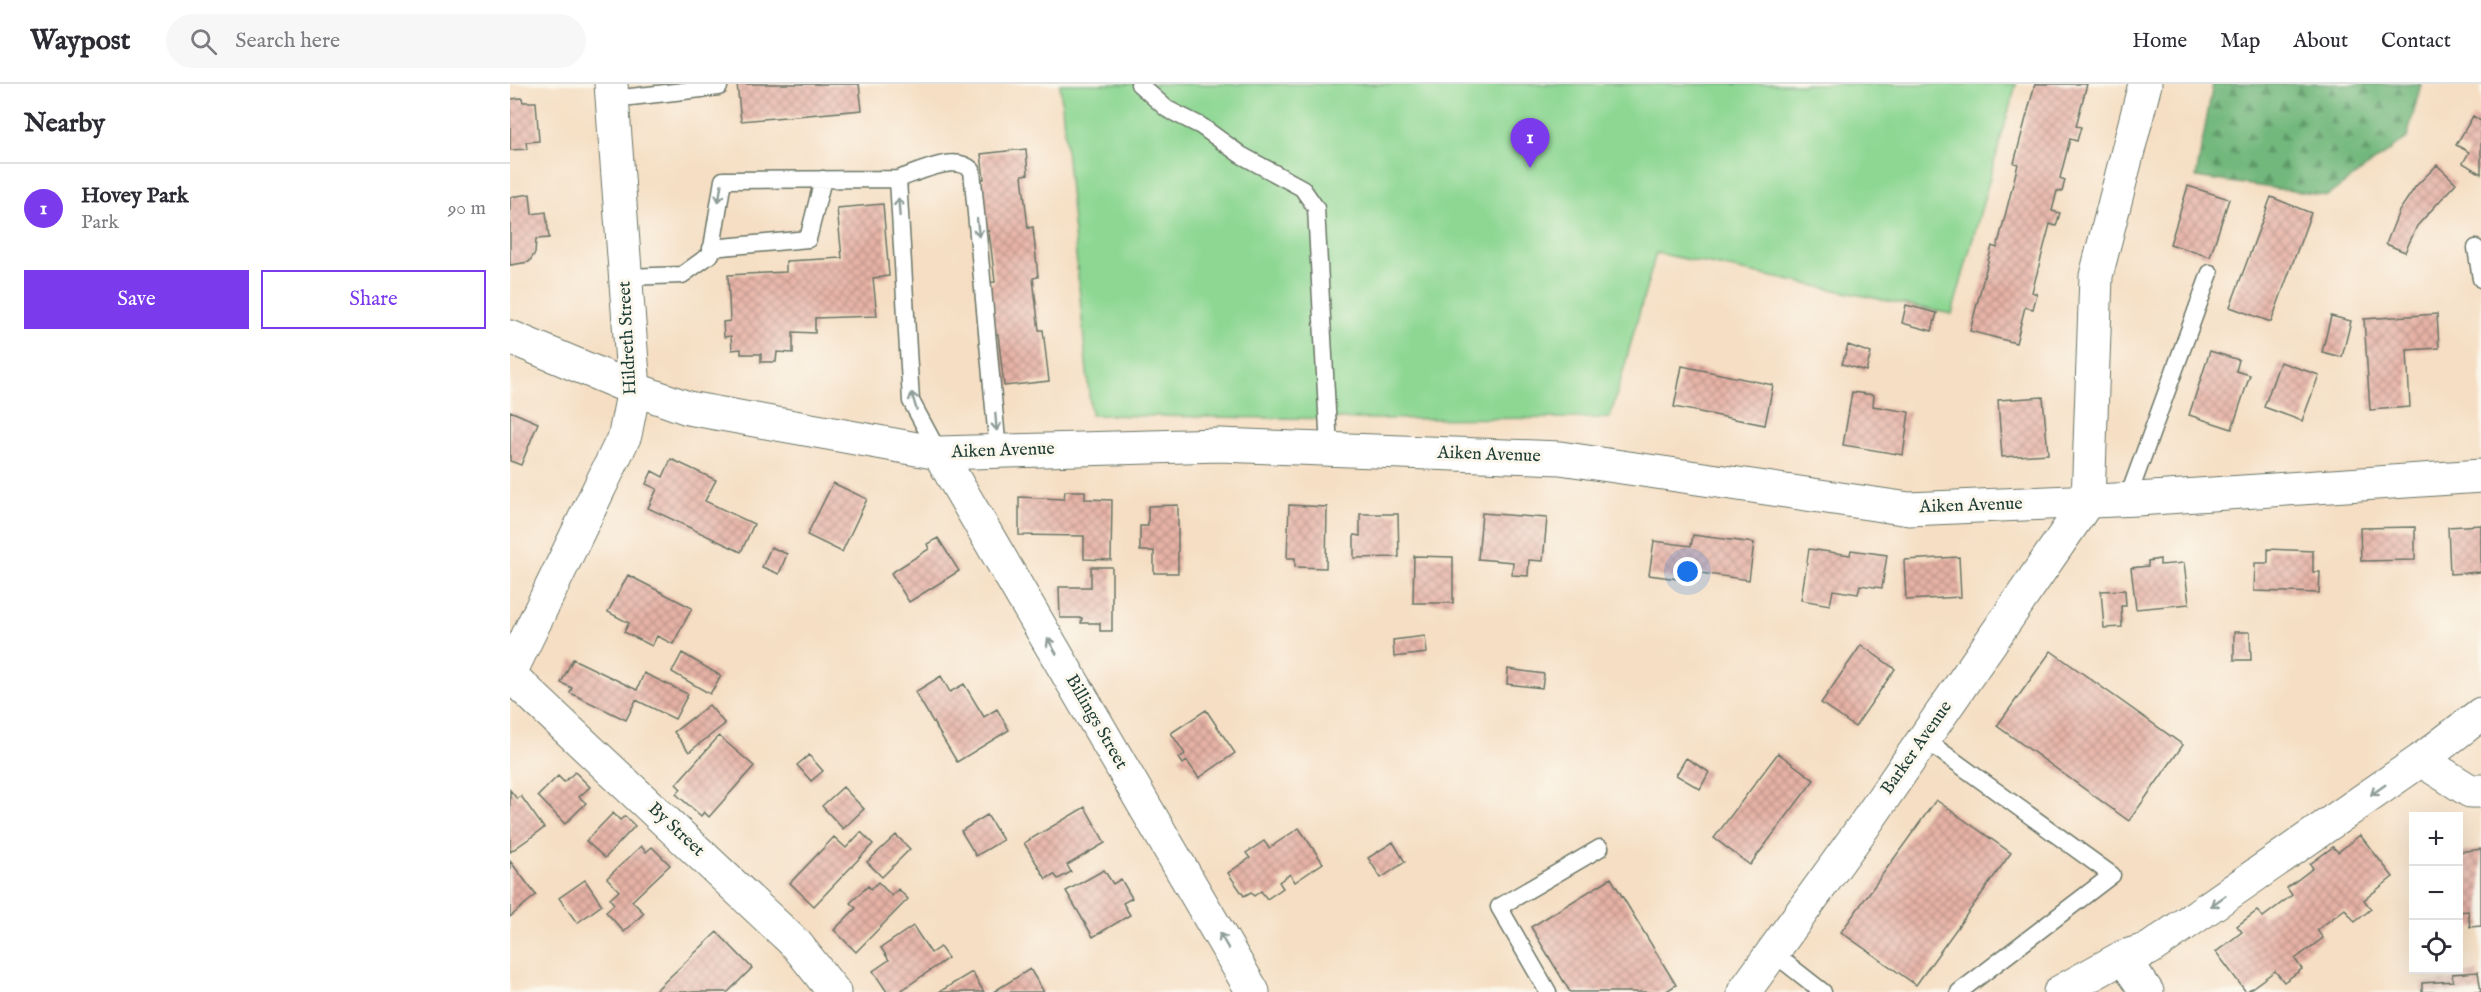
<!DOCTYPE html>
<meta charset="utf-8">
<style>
body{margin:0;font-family:"IM FELL English",serif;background:#f7f7f7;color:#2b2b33}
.controls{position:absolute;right:18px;bottom:18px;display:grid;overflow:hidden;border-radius:0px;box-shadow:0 6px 24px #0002}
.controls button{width:54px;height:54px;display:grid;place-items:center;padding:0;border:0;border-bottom:2px solid #e1e1e2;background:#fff;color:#2b2b33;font:30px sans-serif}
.you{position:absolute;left:1178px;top:488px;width:21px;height:21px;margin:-15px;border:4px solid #fff;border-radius:50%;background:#1a73e8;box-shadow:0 0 0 9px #1a73e833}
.badge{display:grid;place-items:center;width:39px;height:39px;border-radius:50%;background:#7c3aed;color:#fff;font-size:20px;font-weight:700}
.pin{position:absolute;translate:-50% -50px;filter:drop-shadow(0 2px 3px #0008)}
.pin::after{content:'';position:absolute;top:32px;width:21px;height:18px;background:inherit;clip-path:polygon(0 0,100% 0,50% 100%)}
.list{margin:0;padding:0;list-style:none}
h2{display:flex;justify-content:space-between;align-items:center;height:78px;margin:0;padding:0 24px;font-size:26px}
h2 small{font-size:20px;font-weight:400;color:#7c7c81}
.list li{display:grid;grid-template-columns:39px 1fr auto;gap:18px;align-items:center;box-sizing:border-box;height:90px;padding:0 24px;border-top:2px solid #e1e1e2}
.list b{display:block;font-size:22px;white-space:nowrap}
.list p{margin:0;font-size:20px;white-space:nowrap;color:#7c7c81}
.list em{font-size:20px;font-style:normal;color:#7c7c81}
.actions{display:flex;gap:12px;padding:18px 24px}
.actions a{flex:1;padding:14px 0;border:2px solid #7c3aed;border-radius:0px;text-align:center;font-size:21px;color:#7c3aed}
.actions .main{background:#7c3aed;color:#fff}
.icon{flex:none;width:33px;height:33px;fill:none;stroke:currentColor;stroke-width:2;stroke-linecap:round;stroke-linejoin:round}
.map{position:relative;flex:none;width:1971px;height:908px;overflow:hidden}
header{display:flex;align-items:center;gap:36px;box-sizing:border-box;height:84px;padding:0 30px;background:#fff;border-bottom:2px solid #e1e1e2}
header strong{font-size:28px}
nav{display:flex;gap:33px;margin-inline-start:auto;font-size:21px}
.search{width:420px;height:54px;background:#f7f7f7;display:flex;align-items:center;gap:15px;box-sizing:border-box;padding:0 21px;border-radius:33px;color:#7c7c81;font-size:22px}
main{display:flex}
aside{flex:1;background:#fff}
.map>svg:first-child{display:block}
</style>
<header>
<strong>Waypost</strong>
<div class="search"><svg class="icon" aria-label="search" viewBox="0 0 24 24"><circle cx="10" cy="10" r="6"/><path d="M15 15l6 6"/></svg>Search here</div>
<nav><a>Home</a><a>Map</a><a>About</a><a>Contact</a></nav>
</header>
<main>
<aside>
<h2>Nearby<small></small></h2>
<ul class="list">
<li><span class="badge">1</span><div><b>Hovey Park</b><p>Park</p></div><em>90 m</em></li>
</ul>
<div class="actions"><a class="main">Save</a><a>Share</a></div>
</aside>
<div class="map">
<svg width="1971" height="908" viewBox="0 0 1971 908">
<defs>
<pattern id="forest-firs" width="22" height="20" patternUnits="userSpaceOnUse" patternTransform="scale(1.5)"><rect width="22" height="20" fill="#72b87d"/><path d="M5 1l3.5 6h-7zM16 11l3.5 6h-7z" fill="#5d9767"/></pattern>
<pattern id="building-cross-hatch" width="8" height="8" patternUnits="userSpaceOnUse" patternTransform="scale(1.5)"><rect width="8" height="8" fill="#e7b2a6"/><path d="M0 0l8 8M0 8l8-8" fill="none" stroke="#bb9288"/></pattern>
</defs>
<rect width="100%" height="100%" fill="#fbf7ec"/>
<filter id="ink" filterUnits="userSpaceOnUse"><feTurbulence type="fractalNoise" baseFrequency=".0167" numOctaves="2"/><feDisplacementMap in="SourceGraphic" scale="12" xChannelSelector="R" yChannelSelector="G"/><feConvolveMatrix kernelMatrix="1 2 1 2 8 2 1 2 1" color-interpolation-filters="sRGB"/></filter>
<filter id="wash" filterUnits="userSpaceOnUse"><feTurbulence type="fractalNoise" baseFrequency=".008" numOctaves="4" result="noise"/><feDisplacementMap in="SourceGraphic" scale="24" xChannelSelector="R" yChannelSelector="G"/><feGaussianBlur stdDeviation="1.35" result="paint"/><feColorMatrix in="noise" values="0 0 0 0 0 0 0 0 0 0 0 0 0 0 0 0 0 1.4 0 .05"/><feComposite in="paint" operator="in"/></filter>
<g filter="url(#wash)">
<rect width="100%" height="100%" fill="#f5dec3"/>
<!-- forest -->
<path fill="url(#forest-firs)" stroke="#487a58" stroke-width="1.5" d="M1703 0H1911L1897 54 1817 112 1686 93Z"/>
<!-- green -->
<path fill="#8dd793" stroke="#568a64" stroke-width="1.5" d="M550 0H1506L1442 230 1146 169 1100 334 833 335 581 331Z"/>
<g id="blocks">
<!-- building -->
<path fill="url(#building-cross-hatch)" d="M227 0H349L352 26 231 37Z
M1525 0H1577L1566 42 1571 43 1567 57 1560 55 1550 94 1555 96 1552 108 1547 107 1542 127 1550 129 1546 142 1540 140 1522 208 1527 210 1523 225 1515 223 1506 259 1460 247 1482 162 1487 164 1508 80 1504 79Z
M12 14 13 18H26L29 57 16 58 17 65 0 66V15Z
M1963 32 1971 37V90L1953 79 1959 68 1946 61Z
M516 65 518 90 512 91 518 144 523 143 528 193 523 194 529 246H533L539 297 494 302 488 250H482L477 199 485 198 479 147 472 148 467 96 474 95 471 70Z
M1927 81 1946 99 1907 142 1895 168 1876 160 1889 127 1906 102Z
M1678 102 1719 115 1700 173 1660 160Z
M20 110 22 130 36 128 39 154 26 155 25 169 19 178 0 181V113Z
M1761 113 1801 129 1761 238 1720 223Z
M373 120 379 192 363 194 367 232 305 234V249L283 248V269L267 268 266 278H251V270H231V265L222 266 221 252 214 253 213 238 220 237 218 191 276 188V177L332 174 327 124Z
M1396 221 1427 229 1422 247 1392 239Z
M1927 230 1929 264 1897 266 1900 323 1860 326 1854 235Z
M1821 232 1841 237 1832 273 1812 268Z
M1338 261 1361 269 1356 287 1332 280Z
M1700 267 1729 276 1726 287 1740 291 1722 345 1679 331Z
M1770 278 1809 291 1792 337 1754 323Z
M1172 282 1263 301 1255 341 1164 323Z
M1342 308 1364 311 1363 322 1399 328 1393 371 1333 361Z
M1533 313 1538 370 1492 373 1488 316Z
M0 327 28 339 11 381 0 377Z
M161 375 206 396 195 417 244 440 231 468 138 424 147 405 136 400 142 387 153 393Z
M323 399 357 415 332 468 297 451Z
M555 407H575V415L602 416 601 476 574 475V452L509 451V413L554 415Z
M668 421V489H644V467H630V442H638V422Z
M779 421 817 423 816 484 785 483V474H777Z
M972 429 1037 434 1033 477 1019 476 1018 492 1002 491 1003 478 968 475Z
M850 430H888L889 473 844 474V451L850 452Z
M1971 441V488L1940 490 1938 443Z
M1905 443V476L1851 477 1850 444Z
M1183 451 1244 459 1239 496 1177 487 1175 496 1139 491 1144 457 1181 462Z
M428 454 449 487 399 518 381 489 419 465 417 460Z
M261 463 277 470 269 490 252 483Z
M1299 465 1340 471 1341 466 1377 471 1372 504 1350 501 1348 510 1323 506 1320 521 1291 516Z
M1758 465 1803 467V488H1810L1809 509 1744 507 1745 479H1758Z
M904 472 943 473V519H903Z
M1449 473 1451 513 1396 516 1394 476Z
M1650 475V481L1674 479 1679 520 1626 525 1621 484 1638 482V477Z
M581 483H602V547H590V539H571L572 534H550L549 503H581Z
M118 491 182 524 163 560 147 552 142 562 114 548 119 539 98 528Z
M1615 506 1616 522H1611L1612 543 1594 544 1591 507Z
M1724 548H1740L1741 576H1724Z
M915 552 917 569 884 573 883 556Z
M1351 561 1385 585 1345 643 1311 619Z
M1541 567 1673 661 1619 737 1487 642Z
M172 569 211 592 200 610 162 588Z
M63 575 127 606 134 589 178 610 165 635 126 616 116 636 60 609 62 604 51 599Z
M998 585 1034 590 1032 604 997 600Z
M431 592 440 608 454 600 474 633 487 625 499 646 447 678 405 608Z
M199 621 215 640 179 668 164 648Z
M696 626 725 669 689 694 677 677 673 680 669 674 675 670 661 649Z
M209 652 244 682 199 733 194 728 191 732 166 710 171 705 166 700Z
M1268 669 1304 696 1240 781 1204 754Z
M299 671 313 687 301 697 287 681Z
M1176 674 1199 688 1190 705 1166 691Z
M65 688 80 703 69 713 76 719 55 740 28 712 48 692 54 698Z
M333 703 354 725 333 745 312 722Z
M0 706 7 715 11 712 34 744 0 768Z
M1426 716 1501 769 1406 901 1331 848Z
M575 723 595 759 557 781 561 788 548 795 544 790 536 795 514 759Z
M103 729 110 736 115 732 125 742 95 774 76 757Z
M477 731 493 756 466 772 451 747Z
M789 744 813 779 785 798 780 790 769 798 773 804 757 815 751 807 744 812 741 808 734 812 718 789 740 774 736 769 754 757 759 764Z
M351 748 363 760 304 822 280 799 324 753 336 764Z
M386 751 400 765 372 793 357 778Z
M1850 751 1883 793 1854 816 1861 825 1845 838 1835 825 1807 846 1813 854 1785 875 1792 885 1774 898 1765 887 1736 908 1706 868 1732 848 1727 842 1747 827 1753 833 1782 811 1777 804 1803 784 1800 780 1823 763 1828 768Z
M883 758 895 778 871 794 858 774Z
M131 762 136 768 142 763 160 781 122 817 134 829 114 848 96 828 104 820 100 815 109 807 97 794Z
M1971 765V842L1960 843 1958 827 1948 828V768Z
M0 777 26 811 0 833Z
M594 786 603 800 611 795 622 814 613 819 620 831 583 853 556 807Z
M1101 794 1166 901 1155 908H1060L1021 843Z
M75 796 92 821 67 839 49 814Z
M368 798 382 812 388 805 398 815 346 868 324 846 346 824 340 819 358 802 361 805Z
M403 842 421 869 430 863 438 874 389 908H377L363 887 379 876 371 864Z
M207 848 242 884 218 908H144Z
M520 885 534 908H483Z
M462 888 474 908H429Z
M1968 888 1971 908H1912V899L1943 897 1942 890Z"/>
</g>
</g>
<g filter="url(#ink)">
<use href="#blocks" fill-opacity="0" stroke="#6a7566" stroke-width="1.5"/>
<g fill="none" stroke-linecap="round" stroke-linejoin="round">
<defs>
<path id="service" d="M629 0 657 25 691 42 731 71 792 104 806 124 819 364
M103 15 209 3
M388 95C408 89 444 69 462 86L488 367
M201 164 298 155 313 95
M1966 164 1971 195
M116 193 172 191 201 170 213 96 388 95 401 317 429 369
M1617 416 1700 189
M1414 655 1602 791 1449 908
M1262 868 1313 908
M1038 908 989 823 1090 764"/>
<path id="minor" d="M0 591 287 861 324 908
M1911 676 1971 630
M1613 873 1639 865 1911 676 1960 707H1971
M1234 908 1351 746 1578 417 1586 192 1635 0
M1550 908 1613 873 1637 908"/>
<path id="tertiary" d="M0 253 124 305 178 324 429 369 710 361 1050 374 1399 425 1627 415 1971 392
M429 369 743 908
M0 589 115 351 124 305 101 0"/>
</defs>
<!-- service casing -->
<use href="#service" stroke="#6a7566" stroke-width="19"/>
<!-- minor casing -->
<use href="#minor" stroke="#6a7566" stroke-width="35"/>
<!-- tertiary casing -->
<use href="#tertiary" stroke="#6a7566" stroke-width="35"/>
<!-- service -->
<use href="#service" stroke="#fff" stroke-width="16"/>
<!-- minor -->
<use href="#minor" stroke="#fff" stroke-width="33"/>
<!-- tertiary -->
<use href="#tertiary" stroke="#fff" stroke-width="33"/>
</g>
<!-- one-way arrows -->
<defs><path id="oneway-shaft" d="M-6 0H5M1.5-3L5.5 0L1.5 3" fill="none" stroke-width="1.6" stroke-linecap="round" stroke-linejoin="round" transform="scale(1.5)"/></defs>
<g stroke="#8f9e9a">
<use href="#oneway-shaft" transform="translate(210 109) rotate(99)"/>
<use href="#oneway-shaft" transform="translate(389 123) rotate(-94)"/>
<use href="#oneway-shaft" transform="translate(468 144) rotate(84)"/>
<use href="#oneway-shaft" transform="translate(404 317) rotate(-106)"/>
<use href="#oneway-shaft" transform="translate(486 338) rotate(85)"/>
<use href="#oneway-shaft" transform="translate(542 562) rotate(-120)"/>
<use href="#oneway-shaft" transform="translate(1868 706) rotate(145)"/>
<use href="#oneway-shaft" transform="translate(1708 817) rotate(145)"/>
<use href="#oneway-shaft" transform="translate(714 857) rotate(-120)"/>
</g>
</g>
<g text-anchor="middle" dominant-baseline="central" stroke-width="6" stroke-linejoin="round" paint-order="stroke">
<!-- street labels -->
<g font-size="18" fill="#1f3d34" stroke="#fbf7ec">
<text transform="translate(118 254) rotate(-93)">Hildreth Street</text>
<text transform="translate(493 367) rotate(-2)">Aiken Avenue</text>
<text transform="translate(979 371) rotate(2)">Aiken Avenue</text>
<text transform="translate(1461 422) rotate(-2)">Aiken Avenue</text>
<text transform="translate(586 638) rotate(60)">Billings Street</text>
<text transform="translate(1407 664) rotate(-55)">Barker Avenue</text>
<text transform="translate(166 746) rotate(43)">By Street</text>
</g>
</g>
</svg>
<div class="controls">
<button>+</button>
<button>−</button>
<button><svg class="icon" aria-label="locate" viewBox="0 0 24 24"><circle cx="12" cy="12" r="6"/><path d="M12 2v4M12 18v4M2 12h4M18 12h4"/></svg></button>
</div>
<div class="you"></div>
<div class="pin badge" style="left:1020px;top:84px">1</div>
</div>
</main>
